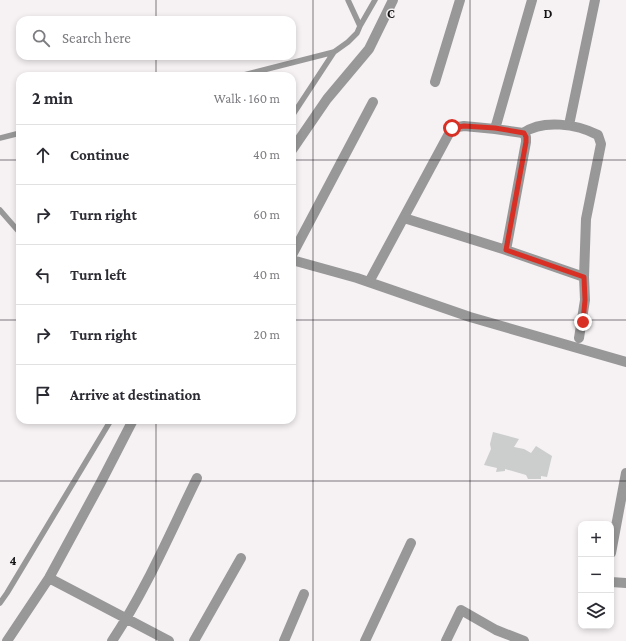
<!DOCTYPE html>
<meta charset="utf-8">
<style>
body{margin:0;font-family:"Crimson Pro",serif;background:#f2f2f3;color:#2b2b33}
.controls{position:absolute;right:12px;bottom:12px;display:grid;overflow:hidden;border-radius:8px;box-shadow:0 2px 6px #0003}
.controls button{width:36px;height:36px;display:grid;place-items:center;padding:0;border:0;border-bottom:1px solid #e1e1e2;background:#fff;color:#2b2b33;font:20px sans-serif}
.stop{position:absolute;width:12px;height:12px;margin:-9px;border:3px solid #d93025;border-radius:50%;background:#fff}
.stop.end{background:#d93025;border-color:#fff;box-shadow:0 1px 4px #0008}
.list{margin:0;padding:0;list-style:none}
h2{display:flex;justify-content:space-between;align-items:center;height:52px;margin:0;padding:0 16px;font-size:17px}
h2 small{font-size:13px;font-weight:400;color:#7c7c81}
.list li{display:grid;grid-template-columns:26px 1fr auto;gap:12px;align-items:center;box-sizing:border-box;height:60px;padding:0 16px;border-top:1px solid #e1e1e2}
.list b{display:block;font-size:15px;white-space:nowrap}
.list em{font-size:13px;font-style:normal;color:#7c7c81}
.icon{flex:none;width:22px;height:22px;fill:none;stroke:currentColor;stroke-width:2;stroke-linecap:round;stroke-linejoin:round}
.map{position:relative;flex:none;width:626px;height:641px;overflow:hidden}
.search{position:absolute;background:#fff;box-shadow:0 2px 6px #0003;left:16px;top:16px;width:280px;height:44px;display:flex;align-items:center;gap:10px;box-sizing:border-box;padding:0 14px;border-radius:12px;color:#7c7c81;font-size:15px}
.panel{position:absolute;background:#fff;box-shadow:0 2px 6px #0003;left:16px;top:72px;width:280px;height:352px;border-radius:12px}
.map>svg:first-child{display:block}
</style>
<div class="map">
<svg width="626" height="641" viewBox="0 0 626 641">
<rect width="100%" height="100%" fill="#f6f2f4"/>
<!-- building -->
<path fill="#cbcecd" d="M493 432 519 439 514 447 524 449 531 453 536 446 552 456 547 477 541 476V479H528L526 475 505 469V471L496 472 497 468 484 465 491 449 490 444Z"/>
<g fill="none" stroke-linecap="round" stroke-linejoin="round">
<!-- service -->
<path stroke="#999899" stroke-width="5.5" d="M360 26 375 0
M240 76 334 52 348 42 357 33 360 26 348 0
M292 116 334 52
M0 138 20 133
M0 210 20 233
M0 603 7 593 111 420"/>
<!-- minor -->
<path stroke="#999899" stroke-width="10" d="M435 82 460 0
M569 125 595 0
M292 150 327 99 369 49 393 0
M404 218 506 250 526 142V137L523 133 495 129
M506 250 584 277 586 219 601 144 598 135C577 124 543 119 523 133
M292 255 373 102
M292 260 357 278 470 317 626 362
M369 282 452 128 464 126 495 129 532 0
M579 338 585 300 584 277
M611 553 626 473
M49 578 169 641
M611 582 626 583
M7 641 49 578 100 484 133 420
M112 641C146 590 170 533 197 478
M194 641 241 558
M284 641 304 594
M365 641 411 543
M446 641 461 610 496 630 524 641"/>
</g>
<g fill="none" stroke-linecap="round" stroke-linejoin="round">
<!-- route -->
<path stroke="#d93025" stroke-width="5" d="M452 128 464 126 495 128 524 133 526 137V142L506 250 584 277 585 300 583 322"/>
</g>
<!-- grid -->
<path fill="none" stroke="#151415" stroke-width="1" stroke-opacity="0.55" d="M156 0V20M313 0V641M470 0V641M156 56V76M0 160H20M292 160H626M0 320H20M292 320H626M156 420V641M0 481H626"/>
<g font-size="13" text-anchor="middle" font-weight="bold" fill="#151415" stroke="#f6f2f4" stroke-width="3" stroke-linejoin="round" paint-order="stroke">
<text x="391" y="18">C</text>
<text x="548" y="18">D</text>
<text x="13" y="565">4</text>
</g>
</svg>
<div class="controls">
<button>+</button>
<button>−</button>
<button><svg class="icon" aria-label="layers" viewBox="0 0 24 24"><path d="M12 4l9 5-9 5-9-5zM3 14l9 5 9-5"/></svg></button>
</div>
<div class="stop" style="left:452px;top:128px"></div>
<div class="stop end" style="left:583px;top:322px"></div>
<div class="search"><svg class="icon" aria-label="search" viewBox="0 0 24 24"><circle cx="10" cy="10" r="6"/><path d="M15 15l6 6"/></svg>Search here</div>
<section class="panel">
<h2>2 min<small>Walk · 160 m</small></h2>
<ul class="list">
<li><svg class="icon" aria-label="ahead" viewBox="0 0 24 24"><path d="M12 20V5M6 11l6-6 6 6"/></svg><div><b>Continue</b></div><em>40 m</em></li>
<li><svg class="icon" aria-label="right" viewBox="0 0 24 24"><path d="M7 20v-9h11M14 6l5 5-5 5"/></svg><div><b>Turn right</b></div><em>60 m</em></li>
<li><svg class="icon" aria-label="left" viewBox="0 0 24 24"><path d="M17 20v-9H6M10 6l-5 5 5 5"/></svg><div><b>Turn left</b></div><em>40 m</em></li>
<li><svg class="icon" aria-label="right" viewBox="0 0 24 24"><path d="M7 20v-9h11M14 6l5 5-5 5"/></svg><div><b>Turn right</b></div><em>20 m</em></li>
<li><svg class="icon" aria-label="arrive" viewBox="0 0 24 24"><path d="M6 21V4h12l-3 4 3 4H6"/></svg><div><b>Arrive at destination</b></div></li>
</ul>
</section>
</div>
